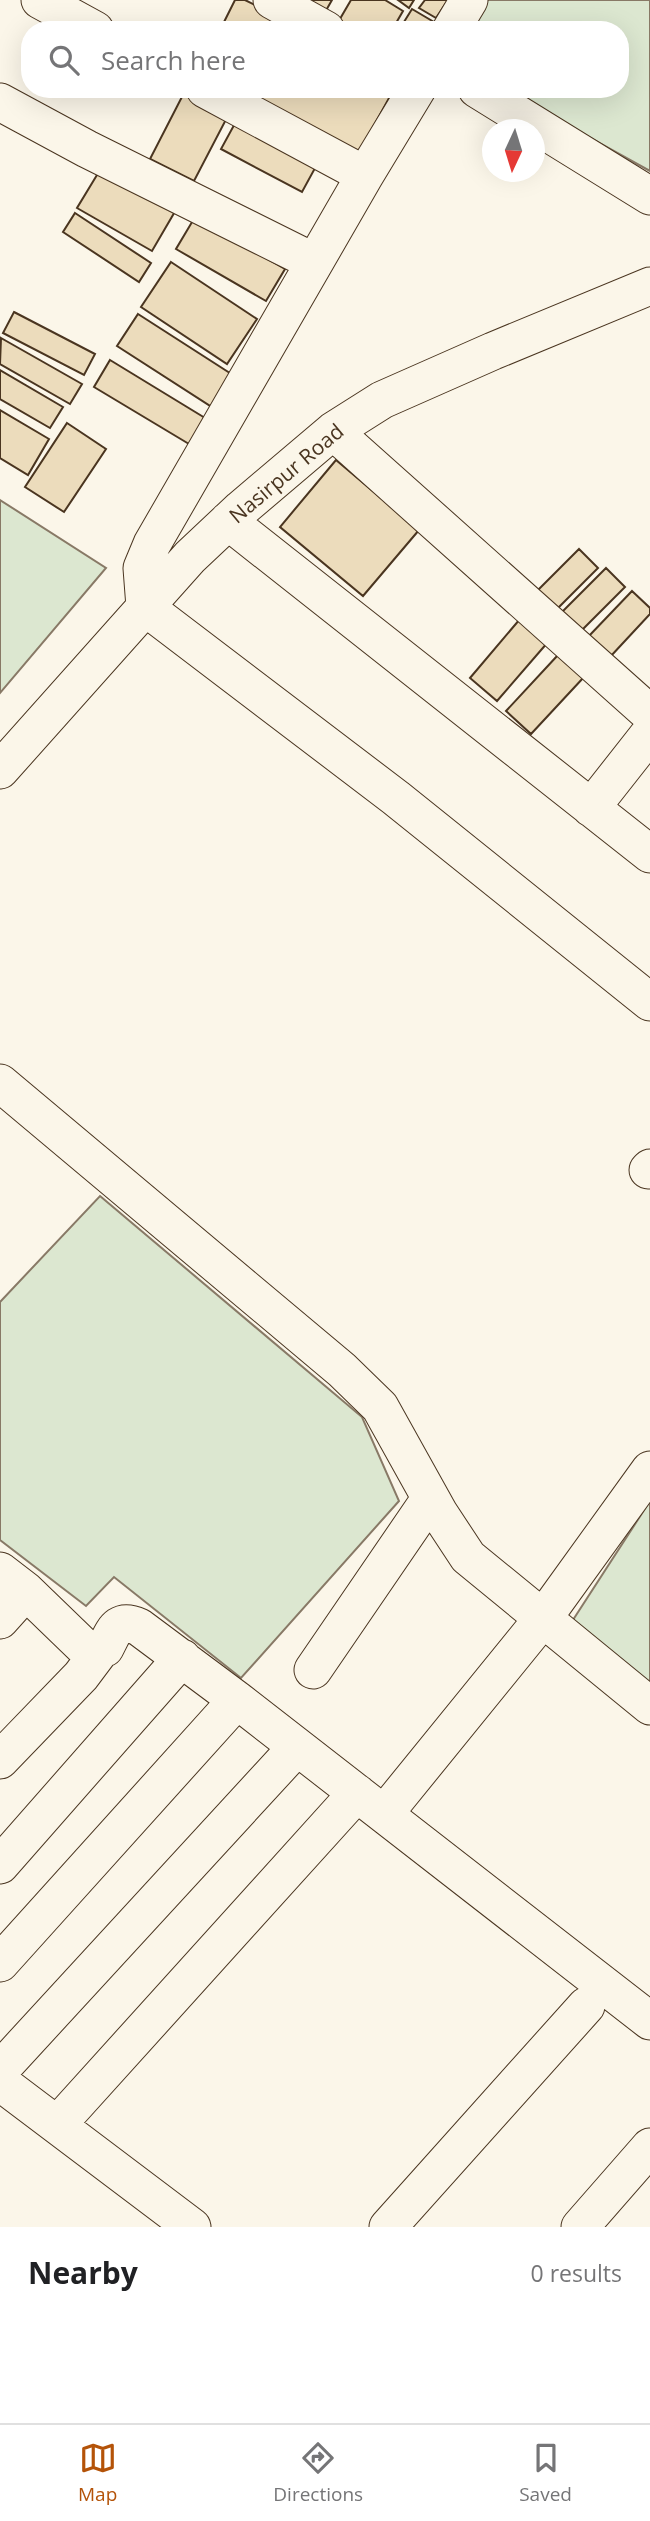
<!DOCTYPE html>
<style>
body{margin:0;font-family:"Open Sans",sans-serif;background:#f6f6f6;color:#202124}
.compass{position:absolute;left:482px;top:119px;width:63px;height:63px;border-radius:50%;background:#fff;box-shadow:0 7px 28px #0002;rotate:184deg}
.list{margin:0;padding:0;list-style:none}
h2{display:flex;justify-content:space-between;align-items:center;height:91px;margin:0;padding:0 28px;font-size:30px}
h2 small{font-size:23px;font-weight:400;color:#757577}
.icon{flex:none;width:38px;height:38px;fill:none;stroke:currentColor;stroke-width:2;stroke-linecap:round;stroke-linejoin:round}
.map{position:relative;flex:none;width:650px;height:2227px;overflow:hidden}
.search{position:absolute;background:#fff;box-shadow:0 7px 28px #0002;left:21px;right:21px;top:21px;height:77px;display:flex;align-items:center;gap:18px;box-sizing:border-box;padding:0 24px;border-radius:28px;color:#757577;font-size:26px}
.sheet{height:196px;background:#fff}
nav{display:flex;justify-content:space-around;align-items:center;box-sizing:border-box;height:98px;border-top:2px solid #e0e0e0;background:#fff;font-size:19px;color:#757577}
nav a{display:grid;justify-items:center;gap:4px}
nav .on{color:#b45309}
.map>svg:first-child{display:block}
</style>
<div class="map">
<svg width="650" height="2227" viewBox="0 0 650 2227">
<rect width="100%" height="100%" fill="#fbf6e9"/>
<!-- green -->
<path fill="#dce7d0" stroke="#887966" stroke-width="2" d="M486 0H650V171L502 89H620V30H470Z
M0 500 106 568 0 693Z
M100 1196 362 1417 399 1501 241 1678 114 1577 86 1606 0 1540V1302Z
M650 1501V1685L571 1623Z"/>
<!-- building -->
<path fill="#ecdcbc" stroke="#4a3520" stroke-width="2" d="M235 0H245L287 21 282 30H220Z
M306 0H332L324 14Z
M351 0H385L403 11 392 30H346L337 24Z
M398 0H414L409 8Z
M425 0H448L436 18 419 8Z
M412 9 434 22 429 30H399Z
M186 89H195L232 108 194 181 150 159Z
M260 89H394L354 162 251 106Z
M239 116 320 159 302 192 221 149Z
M103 165 177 208 152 251 77 208Z
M75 213 151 263 139 282 63 232Z
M195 217 285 269 266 301 176 249Z
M171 262 257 319 227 364 141 307Z
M14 312 95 354 84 375 3 333Z
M138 314 236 377 215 409 117 346Z
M1 338 82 384 70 404 0 364Z
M110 360 210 421 194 447 94 387Z
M0 370 63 407 50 428 0 399Z
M0 410 49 439 28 475 0 458Z
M67 423 106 449 64 512 25 487Z
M336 460 419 530 363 596 280 527Z
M579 549 598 568 552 614 533 595Z
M606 568 625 587 575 637 556 618Z
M632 591 650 608V614L610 657 588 637Z
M520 619 548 642 497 701 470 678Z
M558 655 584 677 531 734 506 711Z"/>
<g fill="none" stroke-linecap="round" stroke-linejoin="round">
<defs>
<path id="minor" d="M40 0 95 30
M272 0 326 30
M451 30 469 0
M205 89 365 175
M417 89 365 175 152 544 142 568 145 607 396 798 650 1002
M477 89 650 196
M0 102 87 149 314 262
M333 431 650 714
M228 521 650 854
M0 770 190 557 241 509 333 431 382 400 493 351 650 286
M591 808 650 733
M0 1083 342 1370 380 1407 439 1513 468 1557 650 1706
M648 1170 650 1168
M0 1571 26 1591 86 1649 93 1652 105 1648C114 1631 117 1617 139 1627L237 1700 650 2021
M0 1620 26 1591
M313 1670 430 1499
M0 1760 81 1676 99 1652
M384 1814 544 1617 650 1470
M0 1865 182 1658
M0 1963 237 1700
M0 2070 297 1747
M0 2082 192 2227
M57 2125 357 1793
M388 2227 586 2006
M580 2227 650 2147"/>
</defs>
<!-- minor casing -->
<use href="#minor" stroke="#4a3520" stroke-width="39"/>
<!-- minor -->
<use href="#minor" stroke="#fbf6e9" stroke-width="37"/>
</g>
<g text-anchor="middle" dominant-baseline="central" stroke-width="5" stroke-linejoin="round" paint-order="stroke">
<!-- street labels -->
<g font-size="21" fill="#4a3520" stroke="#fbf6e9">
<text transform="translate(286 473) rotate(-40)">Nasirpur Road</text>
</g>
</g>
</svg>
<svg class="compass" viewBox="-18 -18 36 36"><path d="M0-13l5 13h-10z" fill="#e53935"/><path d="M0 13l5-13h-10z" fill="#757577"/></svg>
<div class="search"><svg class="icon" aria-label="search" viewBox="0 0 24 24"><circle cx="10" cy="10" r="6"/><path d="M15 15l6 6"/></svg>Search here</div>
</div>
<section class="sheet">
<h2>Nearby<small>0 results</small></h2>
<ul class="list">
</ul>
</section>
<nav>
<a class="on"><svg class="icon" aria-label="map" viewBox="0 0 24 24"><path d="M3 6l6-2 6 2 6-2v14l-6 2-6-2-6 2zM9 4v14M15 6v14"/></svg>Map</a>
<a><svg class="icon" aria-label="directions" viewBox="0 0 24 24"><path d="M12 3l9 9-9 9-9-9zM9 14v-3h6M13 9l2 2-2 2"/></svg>Directions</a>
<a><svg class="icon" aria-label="saved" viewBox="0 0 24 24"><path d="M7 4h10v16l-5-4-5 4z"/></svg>Saved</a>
</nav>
